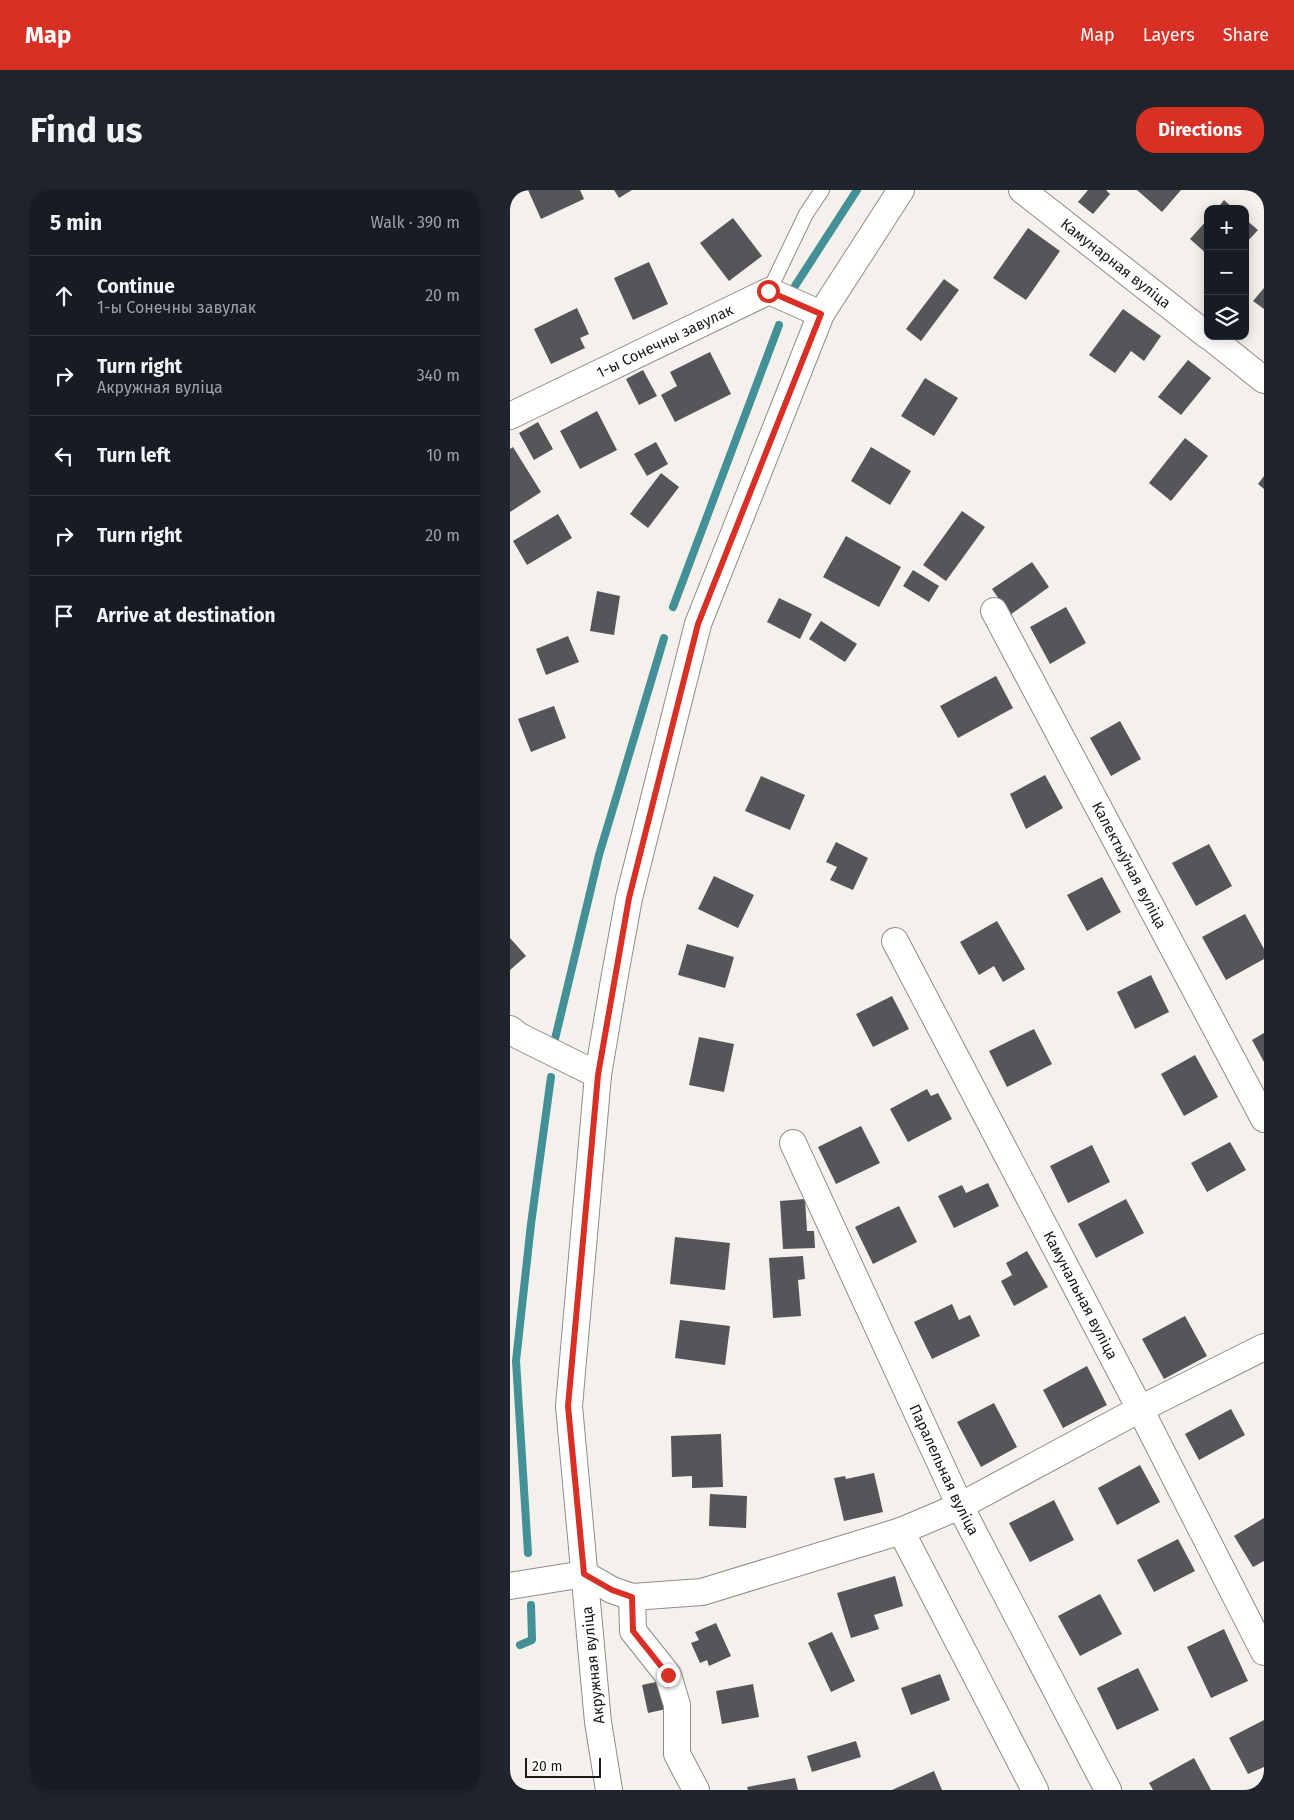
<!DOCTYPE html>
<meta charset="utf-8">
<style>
body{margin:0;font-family:"Fira Sans",sans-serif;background:#20242c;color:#f1f3f6}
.controls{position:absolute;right:15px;top:15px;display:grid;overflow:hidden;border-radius:10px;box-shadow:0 2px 12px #0003}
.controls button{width:45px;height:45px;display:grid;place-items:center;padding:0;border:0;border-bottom:1px solid #363941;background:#171b24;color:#f1f3f6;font:25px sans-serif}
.scale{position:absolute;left:15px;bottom:12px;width:76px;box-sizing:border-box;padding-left:5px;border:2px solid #1c1a18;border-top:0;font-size:14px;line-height:18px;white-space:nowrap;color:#1c1a18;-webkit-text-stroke:4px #fff;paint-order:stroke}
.stop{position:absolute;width:15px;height:15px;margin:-11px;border:4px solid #d93025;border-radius:50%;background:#fff}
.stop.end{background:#d93025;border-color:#fff;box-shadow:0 1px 5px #0008}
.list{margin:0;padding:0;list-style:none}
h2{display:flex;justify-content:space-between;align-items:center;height:65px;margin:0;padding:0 20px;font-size:21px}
h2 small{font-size:16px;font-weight:400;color:#9ea1a6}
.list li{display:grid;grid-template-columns:32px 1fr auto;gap:15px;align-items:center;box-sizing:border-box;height:80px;padding:0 20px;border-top:1px solid #363941}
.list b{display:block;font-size:19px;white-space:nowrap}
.list p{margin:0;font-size:16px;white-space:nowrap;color:#9ea1a6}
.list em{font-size:16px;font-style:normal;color:#9ea1a6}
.icon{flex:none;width:28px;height:28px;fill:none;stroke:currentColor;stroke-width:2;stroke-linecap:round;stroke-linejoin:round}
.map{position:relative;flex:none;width:754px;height:1600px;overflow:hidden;border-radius:20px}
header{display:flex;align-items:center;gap:30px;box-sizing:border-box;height:70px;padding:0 25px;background:#d93025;color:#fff}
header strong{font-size:24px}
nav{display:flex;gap:28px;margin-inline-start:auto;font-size:18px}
.intro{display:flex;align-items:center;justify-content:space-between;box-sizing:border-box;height:120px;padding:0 30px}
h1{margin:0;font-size:35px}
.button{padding:12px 22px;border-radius:20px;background:#d93025;color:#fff;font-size:18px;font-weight:700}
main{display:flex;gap:30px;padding:0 30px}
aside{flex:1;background:#171b24;border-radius:20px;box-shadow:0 2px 12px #0003}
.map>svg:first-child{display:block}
</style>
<header>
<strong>Map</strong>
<nav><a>Map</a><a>Layers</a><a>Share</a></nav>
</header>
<div class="intro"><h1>Find us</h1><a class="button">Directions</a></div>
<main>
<aside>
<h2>5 min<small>Walk · 390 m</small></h2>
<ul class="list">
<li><svg class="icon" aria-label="ahead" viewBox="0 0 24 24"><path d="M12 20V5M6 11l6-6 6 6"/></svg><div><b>Continue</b><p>1-ы Сонечны завулак</p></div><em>20 m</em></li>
<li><svg class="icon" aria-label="right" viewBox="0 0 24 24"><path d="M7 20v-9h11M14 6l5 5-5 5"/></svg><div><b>Turn right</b><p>Акружная вуліца</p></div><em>340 m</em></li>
<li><svg class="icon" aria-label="left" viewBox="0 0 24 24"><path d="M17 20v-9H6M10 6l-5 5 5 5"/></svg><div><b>Turn left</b></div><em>10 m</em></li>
<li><svg class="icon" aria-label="right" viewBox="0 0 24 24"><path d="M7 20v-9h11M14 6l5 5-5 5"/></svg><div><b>Turn right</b></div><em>20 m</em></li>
<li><svg class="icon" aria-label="arrive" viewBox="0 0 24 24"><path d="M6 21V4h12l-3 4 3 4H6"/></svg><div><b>Arrive at destination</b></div></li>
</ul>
</aside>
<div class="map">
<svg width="754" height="1600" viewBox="0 0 754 1600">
<rect width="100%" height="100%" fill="#f4f0eb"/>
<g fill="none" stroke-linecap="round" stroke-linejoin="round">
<!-- stream -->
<path stroke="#439097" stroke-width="8" d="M285 96 347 0
M163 417 269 135
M45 849 89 665 154 448
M18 1363 6 1171 21 1034 41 887
M10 1455 22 1450 21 1415"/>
</g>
<!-- building -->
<path fill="#56555a" d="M18 0H70L74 9 31 29Z
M104 0H122L109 8Z
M578 0H596L600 4 583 24 568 12Z
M627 0H671L652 22Z
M714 10 724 19H707Z
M223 28 252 66 219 91 190 53Z
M698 29V65L680 49Z
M735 29 748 40 735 54Z
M518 38 550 61 516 110 483 88Z
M139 72 158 114 123 130 104 88Z
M434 89 449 100 411 151 396 139Z
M754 98V119L743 111Z
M67 118 79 144 70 148 75 158 41 174 24 139Z
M613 119 651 146 634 171 621 161 605 183 579 165Z
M200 162 221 204 165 232 151 205 167 196 160 182Z
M678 170 701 188 671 225 648 207Z
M133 180 147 206 129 215 116 189Z
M415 188 448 208 424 246 391 226Z
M87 221 107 260 70 279 50 241Z
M28 232 43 259 24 270 9 243Z
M675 248 698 266 661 311 639 293Z
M146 252 158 274 137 286 124 264Z
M3 257 31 302 0 322V259Z
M361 257 401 281 380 315 341 291Z
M151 283 169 297 138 338 120 324Z
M754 286V299L748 294Z
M452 321 475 337 436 391 413 375Z
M48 324 62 348 17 375 3 351Z
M336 346 391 377 369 417 313 387Z
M522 372 539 397 500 425 482 399Z
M403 380 429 396 419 412 393 396Z
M87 401 110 406 104 445 80 441Z
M269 408 302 424 290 449 257 432Z
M556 417 576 453 540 474 520 437Z
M311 431 347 454 335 472 299 449Z
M58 446 69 472 36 485 26 459Z
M486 486 503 518 448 548 430 516Z
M44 516 56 548 21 562 8 529Z
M610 531 631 569 601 586 580 548Z
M535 585 553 618 516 639 500 604Z
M251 586 295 605 280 640 235 621Z
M326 652 358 668 343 700 320 690 327 677 316 672Z
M699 654 722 696 686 716 662 673Z
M204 686 244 705 228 738 188 719Z
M592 687 611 722 577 741 557 705Z
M735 724 754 759V769L716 790 692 747Z
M487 731 515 779 493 792 484 776 469 785 450 752Z
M0 748 16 766 0 780Z
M177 754 224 767 215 798 168 785Z
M641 785 659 822 625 839 607 802Z
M382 806 399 839 363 857 346 824Z
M524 839 542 874 497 897 479 861Z
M754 843V872L742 850Z
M189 847 224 854 214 902 179 895Z
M685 865 708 907 674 926 651 884Z
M417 899 421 906 428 903 442 929 398 952 380 919Z
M351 936 370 973 326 994 308 957Z
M720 952 736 980 697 1002 681 973Z
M582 955 600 992 558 1013 540 976Z
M478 993 489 1016 444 1038 428 1006 452 995 456 1003Z
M295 1009 297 1041H304L305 1058 273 1059 270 1011Z
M616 1009 634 1043 586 1068 568 1034Z
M389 1016 407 1052 363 1074 345 1037Z
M165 1047 220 1053 215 1100 160 1094Z
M517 1061 538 1097 504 1116 491 1091 502 1085 496 1073Z
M293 1066 295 1089 288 1090 291 1126 263 1128 259 1068Z
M442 1114 449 1130 460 1125 470 1146 422 1169 404 1132Z
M675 1126 697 1166 654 1189 632 1149Z
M170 1130 220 1136 215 1175 165 1168Z
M577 1176 597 1215 553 1238 533 1200Z
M484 1213 507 1257 471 1277 447 1232Z
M721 1219 735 1245 689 1270 675 1244Z
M211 1244 213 1297 182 1298V1286L162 1287 161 1246Z
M630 1275 650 1312 607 1335 588 1298Z
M364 1283 373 1322 334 1331 324 1288 335 1286 336 1289Z
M200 1304 237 1306 236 1338 199 1336Z
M544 1310 564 1350 520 1372 499 1333Z
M754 1328V1371L743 1377 724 1346Z
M668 1349 685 1381 644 1402 627 1370Z
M385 1386 393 1416 364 1425 369 1439 341 1448 327 1403Z
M590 1404 612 1444 570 1466 548 1426Z
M206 1433 221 1466 199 1476 197 1470 190 1473 181 1453 189 1450 185 1442Z
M714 1439 738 1491 701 1508 677 1457Z
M322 1442 345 1491 321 1502 298 1453Z
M628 1478 649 1520 607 1540 587 1498Z
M430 1484 440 1510 401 1525 391 1498Z
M155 1490 161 1518 138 1523 132 1495Z
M243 1494 249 1527 212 1534 206 1501Z
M754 1530V1577L738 1584 719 1548Z
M346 1551 351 1567 302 1582 297 1566Z
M684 1568 701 1600H643L639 1593Z
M424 1581 432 1600H382Z
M285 1588 288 1600H238L237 1597Z"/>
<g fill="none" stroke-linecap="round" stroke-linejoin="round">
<defs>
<path id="service" d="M259 101 296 24 312 0"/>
<g id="minor">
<path id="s1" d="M512 0 698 146"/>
<path d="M699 146 754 190"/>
<path id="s2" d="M0 226 259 101 311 124"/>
<path id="s3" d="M484 421 754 929"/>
<path id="s4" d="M385 751 630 1219 754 1462"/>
<path d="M0 839 9 846 88 885"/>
<path id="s5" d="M283 953 450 1316 598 1600"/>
<path d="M391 1341 525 1600"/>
<path d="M0 1396 74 1384 102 1400 122 1407 192 1402 391 1341 450 1316 630 1219 754 1157"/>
<path d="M122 1407 123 1441 158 1485 167 1515V1564L186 1600"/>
<path d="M99 1600 88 1532 59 1216 88 885 104 790 119 708 188 434 311 124 391 0"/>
</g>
</defs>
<!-- service casing -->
<use href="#service" stroke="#908c87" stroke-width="16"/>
<!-- minor casing -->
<use href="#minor" stroke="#908c87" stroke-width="28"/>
<!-- service -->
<use href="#service" stroke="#fff" stroke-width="14"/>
<!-- minor -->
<use href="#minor" stroke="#fff" stroke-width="26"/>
</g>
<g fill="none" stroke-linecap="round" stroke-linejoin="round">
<!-- route -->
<path stroke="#d93025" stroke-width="6" d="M158 1485 123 1441 122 1407 102 1400 74 1384 58 1216 88 885 119 708 188 434 311 124 258 101"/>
</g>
<g text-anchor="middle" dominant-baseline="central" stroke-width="5" stroke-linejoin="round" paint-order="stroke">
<!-- street labels -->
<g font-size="15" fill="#1c1a18" stroke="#fff">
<text stroke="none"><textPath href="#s1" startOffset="119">Камунарная вуліца</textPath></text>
<text stroke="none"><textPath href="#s2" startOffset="172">1-ы Сонечны завулак</textPath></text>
<text stroke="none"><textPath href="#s3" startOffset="288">Калектыўная вуліца</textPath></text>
<text stroke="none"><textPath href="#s4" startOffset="400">Камунальная вуліца</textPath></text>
<text stroke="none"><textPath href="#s5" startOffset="360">Паралельная вуліца</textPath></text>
<text transform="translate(83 1475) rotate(-96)">Акружная вуліца</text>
</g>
</g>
</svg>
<div class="controls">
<button>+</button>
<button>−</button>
<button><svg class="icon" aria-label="layers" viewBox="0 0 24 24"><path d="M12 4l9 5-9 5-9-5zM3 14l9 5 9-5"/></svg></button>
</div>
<div class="scale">20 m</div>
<div class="stop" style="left:258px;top:101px"></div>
<div class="stop end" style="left:158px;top:1485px"></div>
</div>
</main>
